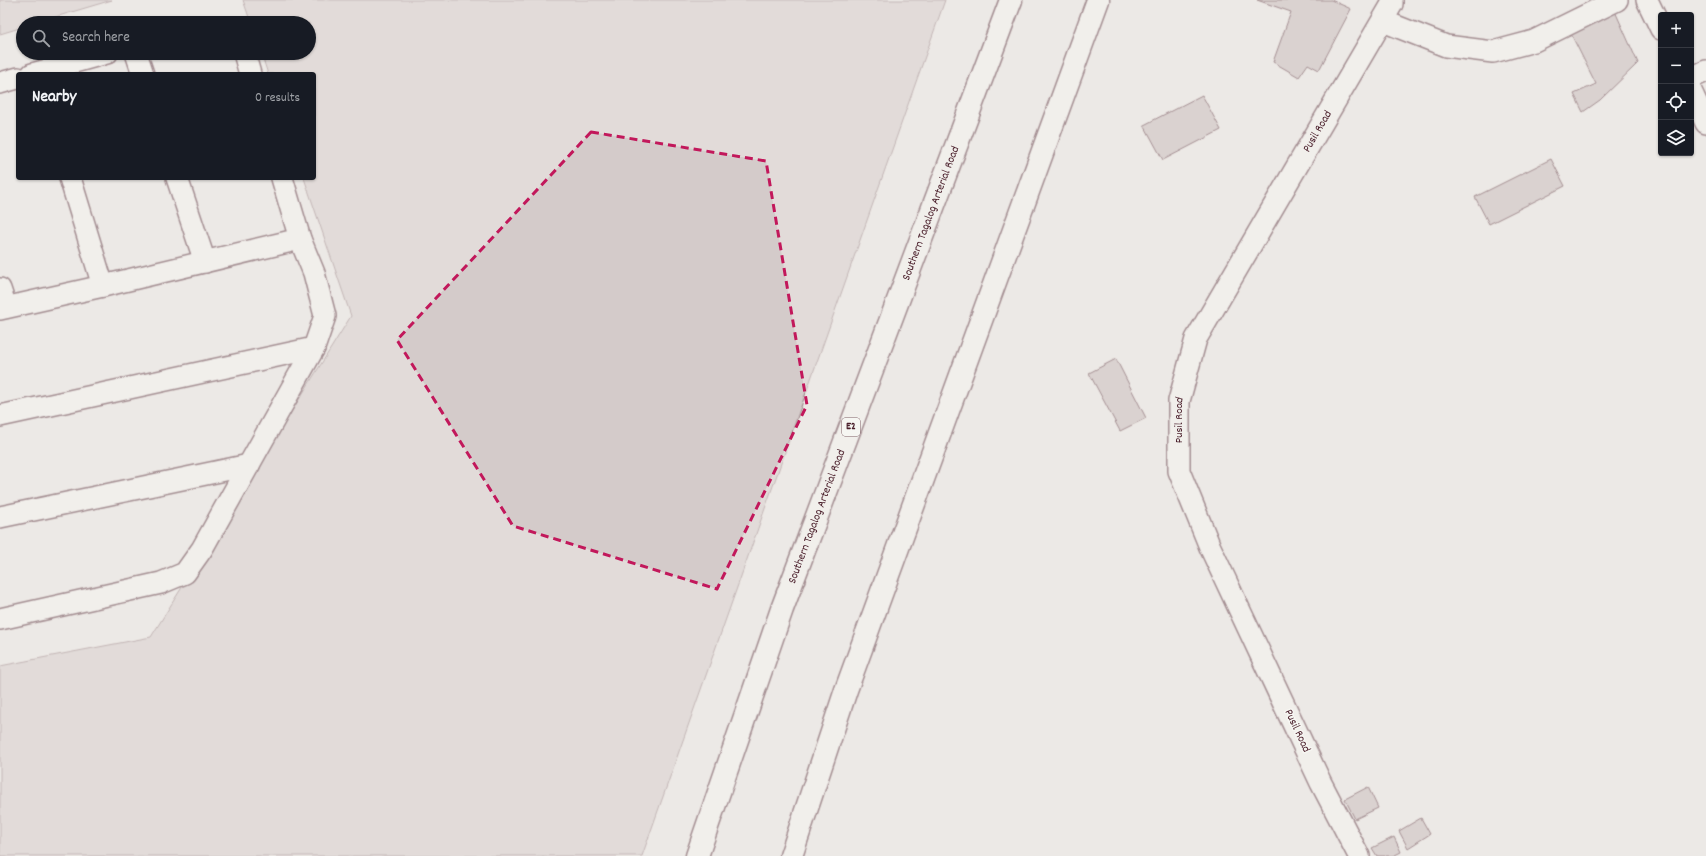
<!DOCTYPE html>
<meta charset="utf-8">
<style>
body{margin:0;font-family:Dekko,sans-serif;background:#242831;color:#f1f3f6}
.controls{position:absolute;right:12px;top:12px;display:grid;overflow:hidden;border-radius:4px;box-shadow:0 1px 3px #0004}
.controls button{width:36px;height:36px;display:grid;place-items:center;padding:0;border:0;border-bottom:1px solid #363941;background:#171b24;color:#f1f3f6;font:20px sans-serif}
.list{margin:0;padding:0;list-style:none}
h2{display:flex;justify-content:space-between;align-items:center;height:52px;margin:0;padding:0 16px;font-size:17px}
h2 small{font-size:13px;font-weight:400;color:#9ea1a6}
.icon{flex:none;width:22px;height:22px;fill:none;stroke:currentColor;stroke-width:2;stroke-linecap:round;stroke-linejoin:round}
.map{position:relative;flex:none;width:1706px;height:856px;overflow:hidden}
.search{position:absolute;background:#171b24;box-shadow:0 1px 3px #0004;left:16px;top:16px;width:300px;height:44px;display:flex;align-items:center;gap:10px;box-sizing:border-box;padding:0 14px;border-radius:22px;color:#9ea1a6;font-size:15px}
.panel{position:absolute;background:#171b24;box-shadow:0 1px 3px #0004;left:16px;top:72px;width:300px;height:108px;border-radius:4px}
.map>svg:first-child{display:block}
</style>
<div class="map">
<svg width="1706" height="856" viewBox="0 0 1706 856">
<rect width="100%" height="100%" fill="#ece9e6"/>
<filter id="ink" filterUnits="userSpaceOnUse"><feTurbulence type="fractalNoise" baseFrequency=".025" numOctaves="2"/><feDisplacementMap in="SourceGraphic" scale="8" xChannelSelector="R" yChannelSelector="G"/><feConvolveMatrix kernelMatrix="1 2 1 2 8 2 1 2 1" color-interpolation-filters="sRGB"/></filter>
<g filter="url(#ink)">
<!-- green -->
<path fill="#d4cbca" stroke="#8f757a" d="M0 0H112L35 23H23V27L0 34Z
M243 0H945L642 856H0V666L151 637 351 316 304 178H314V74H268L261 53H309V23H251Z"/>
<!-- building -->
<path fill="#c4b7b7" stroke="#4a1f2b" d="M1257 0H1331L1351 9 1319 70 1308 64 1299 77 1273 62 1291 12Z
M1614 9 1638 63 1600 100 1583 112 1574 94 1596 84 1570 32Z
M1202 95 1221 130 1163 160 1144 125Z
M1551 159 1565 186 1489 224 1475 197Z
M1116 359 1146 418 1120 431 1089 373Z
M1368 787 1378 808 1355 819 1345 799Z
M1421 818 1430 834 1408 848 1399 831Z
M1394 837 1401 852 1393 856H1377L1372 848Z"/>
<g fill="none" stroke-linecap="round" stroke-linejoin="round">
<defs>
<g id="minor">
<path d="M1647 0 1661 29"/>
<path d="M1383 21 1446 46 1493 52 1534 41 1617 0"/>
<path d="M136 53 143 74"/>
<path d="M244 53 250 74"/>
<path d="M32 74 107 53"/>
<path d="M1691 78 1706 71"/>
<path d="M0 83 18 78"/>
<path d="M1691 91 1706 123"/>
<path d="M70 178 103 286"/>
<path d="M177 178 205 262"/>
<path d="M0 289 6 307"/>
<path d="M0 309 103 286 300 239"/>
<path d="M0 416 314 348"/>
<path d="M0 517 249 465"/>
<path d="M0 619 161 583 185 573 202 549 314 348 325 316 314 273 300 239 282 178"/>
<path id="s1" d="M1359 856 1321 783 1210 547 1179 471V401L1196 339 1392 4V0"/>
</g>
<g id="motorway">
<path id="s2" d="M697 856 782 609 1011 0"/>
<path d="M791 856 846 690 1098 0"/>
</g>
</defs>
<!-- minor casing -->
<use href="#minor" stroke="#4a1f2b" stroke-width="24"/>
<!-- motorway casing -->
<use href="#motorway" stroke="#4a1f2b" stroke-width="25"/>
<!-- minor -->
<use href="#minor" stroke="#f6f6f2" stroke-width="21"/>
<!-- motorway -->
<use href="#motorway" stroke="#f6f6f2" stroke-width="22"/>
</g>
</g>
<!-- marked area -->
<path d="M0 0H1706V856H0ZM591 132 766 161 807 405 717 589 513 526 397 340Z" fill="#ece9e6" fill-opacity=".55" fill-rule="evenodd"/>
<path fill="none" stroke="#c2185b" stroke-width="3" stroke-dasharray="8 5" stroke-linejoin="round" d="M591 132 766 161 807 405 717 589 513 526 397 340Z"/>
<g text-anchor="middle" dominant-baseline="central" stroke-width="3" stroke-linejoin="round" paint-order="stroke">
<!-- shield labels -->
<rect fill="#f6f6f2" stroke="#7e6067" stroke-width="1" x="842" y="418" width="18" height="18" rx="3"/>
<g font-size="11" font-weight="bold" fill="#4a1f2b">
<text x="851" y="427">E2</text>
</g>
<!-- street labels -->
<g font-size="12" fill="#4a1f2b" stroke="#f6f6f2">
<text stroke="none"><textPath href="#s1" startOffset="800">Pusil Road</textPath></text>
<text stroke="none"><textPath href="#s2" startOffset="684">Southern Tagalog Arterial Road</textPath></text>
<text stroke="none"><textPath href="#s1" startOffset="476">Pusil Road</textPath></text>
<text stroke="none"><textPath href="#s2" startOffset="360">Southern Tagalog Arterial Road</textPath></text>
<text transform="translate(1297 731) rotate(65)">Pusil Road</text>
</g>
</g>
</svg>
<div class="controls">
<button>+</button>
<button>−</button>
<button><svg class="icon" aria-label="locate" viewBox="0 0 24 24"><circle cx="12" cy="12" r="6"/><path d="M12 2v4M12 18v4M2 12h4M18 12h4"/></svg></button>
<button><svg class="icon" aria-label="layers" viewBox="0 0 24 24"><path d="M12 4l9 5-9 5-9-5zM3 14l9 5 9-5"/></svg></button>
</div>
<div class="search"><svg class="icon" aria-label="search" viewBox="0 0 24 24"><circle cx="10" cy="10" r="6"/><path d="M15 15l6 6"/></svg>Search here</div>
<section class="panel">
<h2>Nearby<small>0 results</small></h2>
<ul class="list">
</ul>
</section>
</div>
